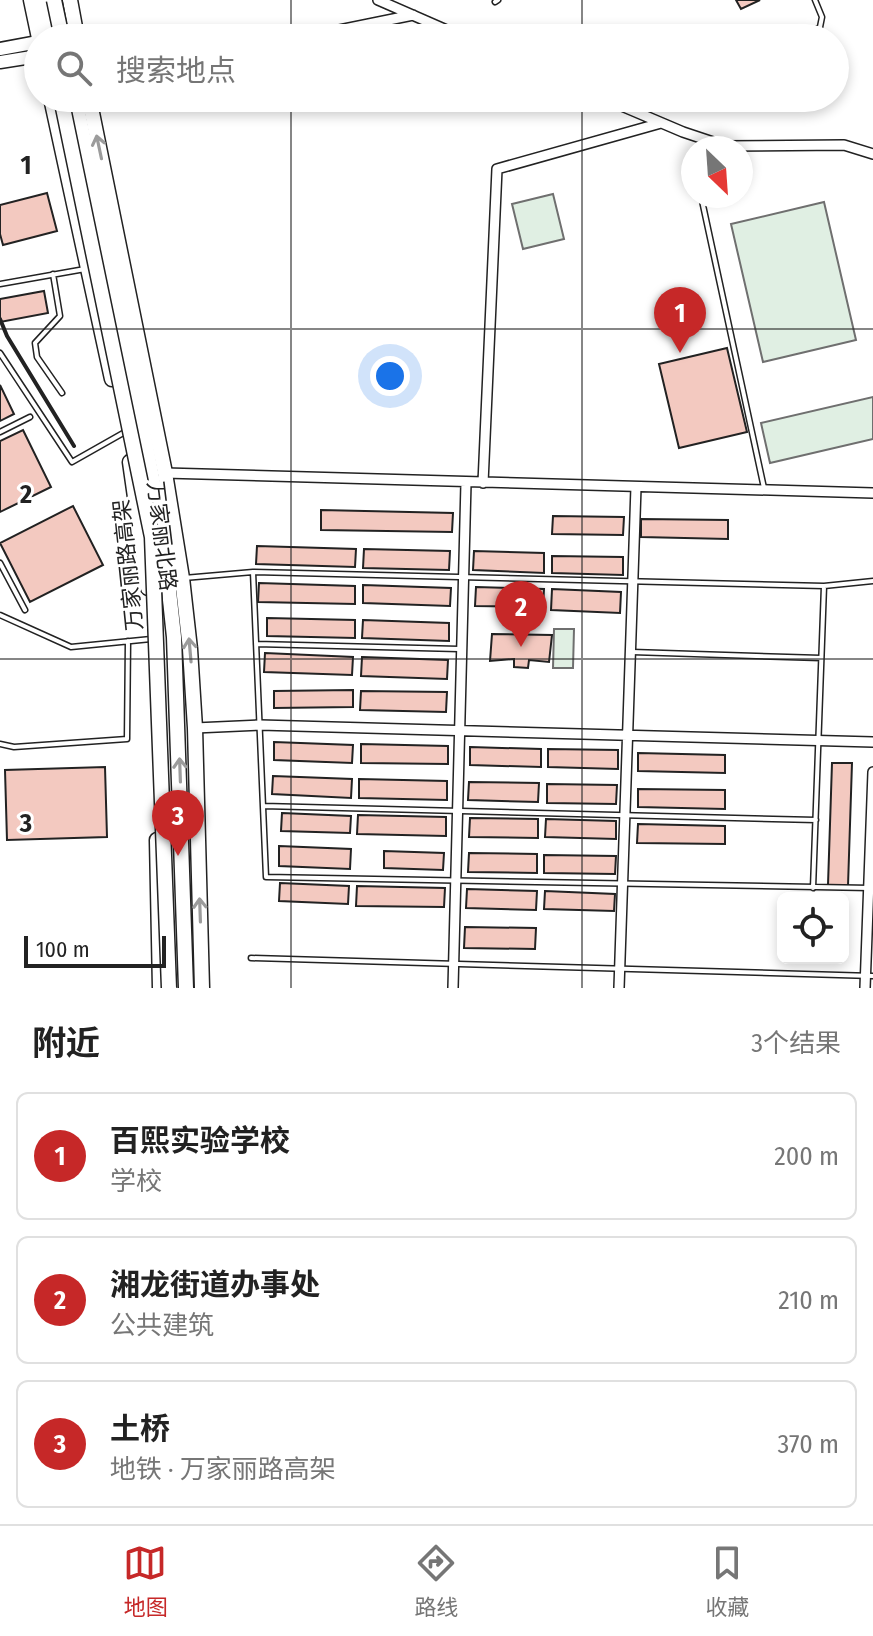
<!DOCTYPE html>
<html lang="zh">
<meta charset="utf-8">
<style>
body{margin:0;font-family:"Fira Sans Condensed","Noto Sans SC",sans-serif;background:#f2f2f2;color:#222}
.controls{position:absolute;right:24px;bottom:24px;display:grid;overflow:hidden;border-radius:12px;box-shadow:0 4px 12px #0003}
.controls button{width:72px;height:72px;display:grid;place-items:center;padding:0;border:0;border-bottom:2px solid #e0e0e0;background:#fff;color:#222;font:40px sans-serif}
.compass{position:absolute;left:681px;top:136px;width:72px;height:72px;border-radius:50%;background:#fff;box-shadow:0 4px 12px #0003;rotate:155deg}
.scale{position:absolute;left:24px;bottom:20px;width:142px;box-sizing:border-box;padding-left:8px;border:4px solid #222;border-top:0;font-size:22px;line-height:28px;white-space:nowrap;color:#222;-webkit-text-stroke:6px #fff;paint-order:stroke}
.you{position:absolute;left:390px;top:376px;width:28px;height:28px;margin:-20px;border:6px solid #fff;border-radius:50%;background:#1a73e8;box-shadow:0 0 0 12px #1a73e833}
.badge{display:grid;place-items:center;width:52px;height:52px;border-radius:50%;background:#c62828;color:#fff;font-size:26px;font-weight:700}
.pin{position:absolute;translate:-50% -66px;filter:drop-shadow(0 2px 4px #0008)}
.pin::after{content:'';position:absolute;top:42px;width:28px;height:24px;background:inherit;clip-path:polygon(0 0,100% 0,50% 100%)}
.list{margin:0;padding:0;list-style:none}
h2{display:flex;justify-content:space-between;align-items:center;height:104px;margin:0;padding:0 32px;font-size:34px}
h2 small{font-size:26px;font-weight:400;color:#767676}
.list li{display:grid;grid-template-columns:52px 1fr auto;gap:24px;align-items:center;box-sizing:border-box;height:128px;margin:0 16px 16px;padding:0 16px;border:2px solid #e0e0e0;border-radius:12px}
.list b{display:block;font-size:30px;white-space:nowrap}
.list p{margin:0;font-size:26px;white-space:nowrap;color:#767676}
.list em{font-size:26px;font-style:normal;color:#767676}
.icon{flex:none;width:44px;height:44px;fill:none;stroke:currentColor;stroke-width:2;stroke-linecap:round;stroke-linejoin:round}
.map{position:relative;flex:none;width:873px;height:988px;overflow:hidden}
.search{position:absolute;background:#fff;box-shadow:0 4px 12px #0003;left:24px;right:24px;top:24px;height:88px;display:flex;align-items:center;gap:20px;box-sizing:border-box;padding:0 28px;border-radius:44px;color:#767676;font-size:30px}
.sheet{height:536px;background:#fff}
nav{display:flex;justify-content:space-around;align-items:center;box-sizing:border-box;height:112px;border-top:2px solid #e0e0e0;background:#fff;font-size:22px;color:#767676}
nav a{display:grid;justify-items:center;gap:4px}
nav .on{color:#c62828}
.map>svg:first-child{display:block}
</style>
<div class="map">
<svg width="873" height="988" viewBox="0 0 873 988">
<rect width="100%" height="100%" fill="#fff"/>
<!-- green -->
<path fill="#e0efe3" stroke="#6f6f6f" stroke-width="2" d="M553 194 564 239 523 249 512 204Z
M824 202 856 340 763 362 731 224Z
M873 397V439L770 463 761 423Z
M554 629H574L573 668H553Z"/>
<!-- building -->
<path fill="#f3c9c0" stroke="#222" stroke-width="2" d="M736 0H760L741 9Z
M47 193 57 231 3 245 0 234V205Z
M44 291 48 313 0 322V299Z
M727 348 747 432 679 448 659 364Z
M0 385 14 414 0 421Z
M23 430 51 487 0 512V441Z
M73 506 103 565 30 602 0 543Z
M321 510 453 513 452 532 321 530Z
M553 516 624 517 623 535 552 534Z
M641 519 728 520V539L641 537Z
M257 546 356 549 355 567 256 564Z
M364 549 450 551 449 570 363 568Z
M474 551 544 553V573L473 570Z
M552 556 623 557V575L552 573Z
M259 583 355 586V604L258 602Z
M363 585 451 588 450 606 363 603Z
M476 587 544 589 543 607 475 606Z
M552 589 621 592 620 613 551 610Z
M267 618 355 620V638L267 636Z
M363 620 449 623V641L362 638Z
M492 634 552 635 549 662 529 660 528 668 514 667V659L490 661Z
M265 653 353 657 352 675 264 672Z
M362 657 448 660 447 679 361 676Z
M353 690V707L274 708V691Z
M361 691 447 692 446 712 360 710Z
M274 742 353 745 352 763 274 760Z
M361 744 448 746V764L361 763Z
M470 747 541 749V767L470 765Z
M548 749 618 750V769L548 767Z
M638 753 725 755V773L638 771Z
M832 763H852L848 886 828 885Z
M105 767 107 837 7 840 5 770Z
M273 776 352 779 351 798 272 794Z
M359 779 447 781V800L359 798Z
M469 782 539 783 538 802 468 800Z
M547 784 617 785 616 804 547 803Z
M638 789 725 790V809L638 807Z
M282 813 351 816 350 833 281 831Z
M358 815 446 817V836L357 834Z
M470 818 538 819V838L469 837Z
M546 819 616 821V839L545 837Z
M638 824 725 826V844L637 843Z
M279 846 351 849 350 869 279 866Z
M384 851 444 853 443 870 384 868Z
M469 853 537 854V873L468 872Z
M544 855 616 856 615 874 544 873Z
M280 883 349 886 348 904 279 901Z
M357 886 445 888 444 907 356 906Z
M467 889 537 891 536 910 466 908Z
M545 891 615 894 614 911 544 909Z
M465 927 536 928 535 949 464 948Z"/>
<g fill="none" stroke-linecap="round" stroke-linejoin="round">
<defs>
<path id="service" d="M495 2 498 0
M801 38 820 27 822 17 815 0
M692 98H693
M701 196 764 488
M53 274 60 316 35 343 37 357 62 393
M0 284 85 269
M0 353 72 462 125 432
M0 432 30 417
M0 563 25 610
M253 572 266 877 870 888
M184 578 253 572 824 586 873 581
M0 615 71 647 151 639
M256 644 459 649
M632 652 821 658
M0 744 14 747 127 739 128 641
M263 806 816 820
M813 888 824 586
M251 958 873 976"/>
<path id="minor" d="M378 0 465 38
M300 38 413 15
M603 98 683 132 725 146 844 145 873 154
M165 473 873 493
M483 483 497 169 661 123
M195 728 260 725 873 742
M453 988 466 483
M619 988 636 487
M865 988 873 772"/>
<path id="secondary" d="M0 49 38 42
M0 62 38 56"/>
<path id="primary" d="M31 0 39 38
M70 0 77 38
M51 98 112 379
M89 98 165 473 182 578 190 649 195 728 202 988
M130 462 148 588
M157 840 160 988"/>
<path id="trunk" d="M41 0 49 38
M75 98 123 325 163 535 174 637 186 988"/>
</defs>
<!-- service casing -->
<use href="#service" stroke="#222" stroke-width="7"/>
<!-- minor casing -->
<use href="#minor" stroke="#222" stroke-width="12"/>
<!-- secondary casing -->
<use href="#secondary" stroke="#222" stroke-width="15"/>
<!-- primary casing -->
<use href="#primary" stroke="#222" stroke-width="17"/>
<!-- trunk casing -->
<use href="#trunk" stroke="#222" stroke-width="17"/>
<!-- service -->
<use href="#service" stroke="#fff" stroke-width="4"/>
<!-- minor -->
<use href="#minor" stroke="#fff" stroke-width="9"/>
<!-- secondary -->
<use href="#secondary" stroke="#fff" stroke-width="12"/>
<!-- primary -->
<use href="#primary" stroke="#fff" stroke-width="14"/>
<!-- trunk -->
<use href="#trunk" stroke="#fff" stroke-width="14"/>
<defs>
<path id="trunk-bridge" d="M54 0 62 38
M61 98 152 537 169 988"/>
</defs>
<!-- trunk-bridge casing -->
<use href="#trunk-bridge" stroke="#222" stroke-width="17" stroke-linecap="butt"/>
<!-- trunk-bridge -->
<use href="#trunk-bridge" stroke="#fff" stroke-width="14"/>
<!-- wall -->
<path stroke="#222" stroke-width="4" d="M0 319 7 336 74 446"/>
</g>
<!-- one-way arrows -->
<defs><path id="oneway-shaft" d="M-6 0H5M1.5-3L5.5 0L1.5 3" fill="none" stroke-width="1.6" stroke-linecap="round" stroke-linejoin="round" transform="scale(2)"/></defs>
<g stroke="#9c9c9c">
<use href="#oneway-shaft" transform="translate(99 147) rotate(-102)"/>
<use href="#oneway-shaft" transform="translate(190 650) rotate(-95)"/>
<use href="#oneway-shaft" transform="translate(180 770) rotate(-92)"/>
<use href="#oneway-shaft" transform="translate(200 910) rotate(-92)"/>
</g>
<!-- grid -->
<path fill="none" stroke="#222" stroke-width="2" stroke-opacity="0.55" d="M291 0V38M582 0V38M291 98V988M582 98V988M0 329H873M0 659H873"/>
<g text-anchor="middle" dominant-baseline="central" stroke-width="6" stroke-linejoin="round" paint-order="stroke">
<!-- street labels -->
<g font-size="22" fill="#222" stroke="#fff">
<text transform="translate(162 536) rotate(83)">万家丽北路</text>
<text transform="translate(128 565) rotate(-96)">万家丽路高架</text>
</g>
</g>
<g font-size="26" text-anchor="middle" font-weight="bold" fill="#222" stroke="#fff" stroke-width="6" stroke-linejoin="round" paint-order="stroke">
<text x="26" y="174">1</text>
<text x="26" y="503">2</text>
<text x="26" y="832">3</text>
</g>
</svg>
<div class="controls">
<button><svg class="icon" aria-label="locate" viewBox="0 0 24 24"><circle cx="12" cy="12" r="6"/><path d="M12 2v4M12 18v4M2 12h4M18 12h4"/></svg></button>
</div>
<svg class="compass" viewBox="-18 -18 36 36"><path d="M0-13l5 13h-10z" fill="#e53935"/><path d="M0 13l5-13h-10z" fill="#767676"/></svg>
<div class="scale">100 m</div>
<div class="you"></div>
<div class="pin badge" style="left:680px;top:353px">1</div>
<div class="pin badge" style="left:521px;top:647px">2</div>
<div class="pin badge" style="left:178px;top:856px">3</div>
<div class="search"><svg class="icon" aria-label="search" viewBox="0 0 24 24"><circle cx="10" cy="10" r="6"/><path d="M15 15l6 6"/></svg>搜索地点</div>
</div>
<section class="sheet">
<h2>附近<small>3个结果</small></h2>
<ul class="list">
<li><span class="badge">1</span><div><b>百熙实验学校</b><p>学校</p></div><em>200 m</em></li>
<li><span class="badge">2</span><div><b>湘龙街道办事处</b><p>公共建筑</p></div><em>210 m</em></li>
<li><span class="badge">3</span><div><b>土桥</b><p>地铁 · 万家丽路高架</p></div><em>370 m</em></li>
</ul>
</section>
<nav>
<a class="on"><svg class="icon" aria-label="map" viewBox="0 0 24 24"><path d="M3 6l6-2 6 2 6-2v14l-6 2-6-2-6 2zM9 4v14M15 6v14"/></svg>地图</a>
<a><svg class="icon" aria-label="directions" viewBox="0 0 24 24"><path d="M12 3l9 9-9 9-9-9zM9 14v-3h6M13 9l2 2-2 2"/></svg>路线</a>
<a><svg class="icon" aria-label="saved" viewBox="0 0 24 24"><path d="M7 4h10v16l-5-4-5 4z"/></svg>收藏</a>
</nav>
